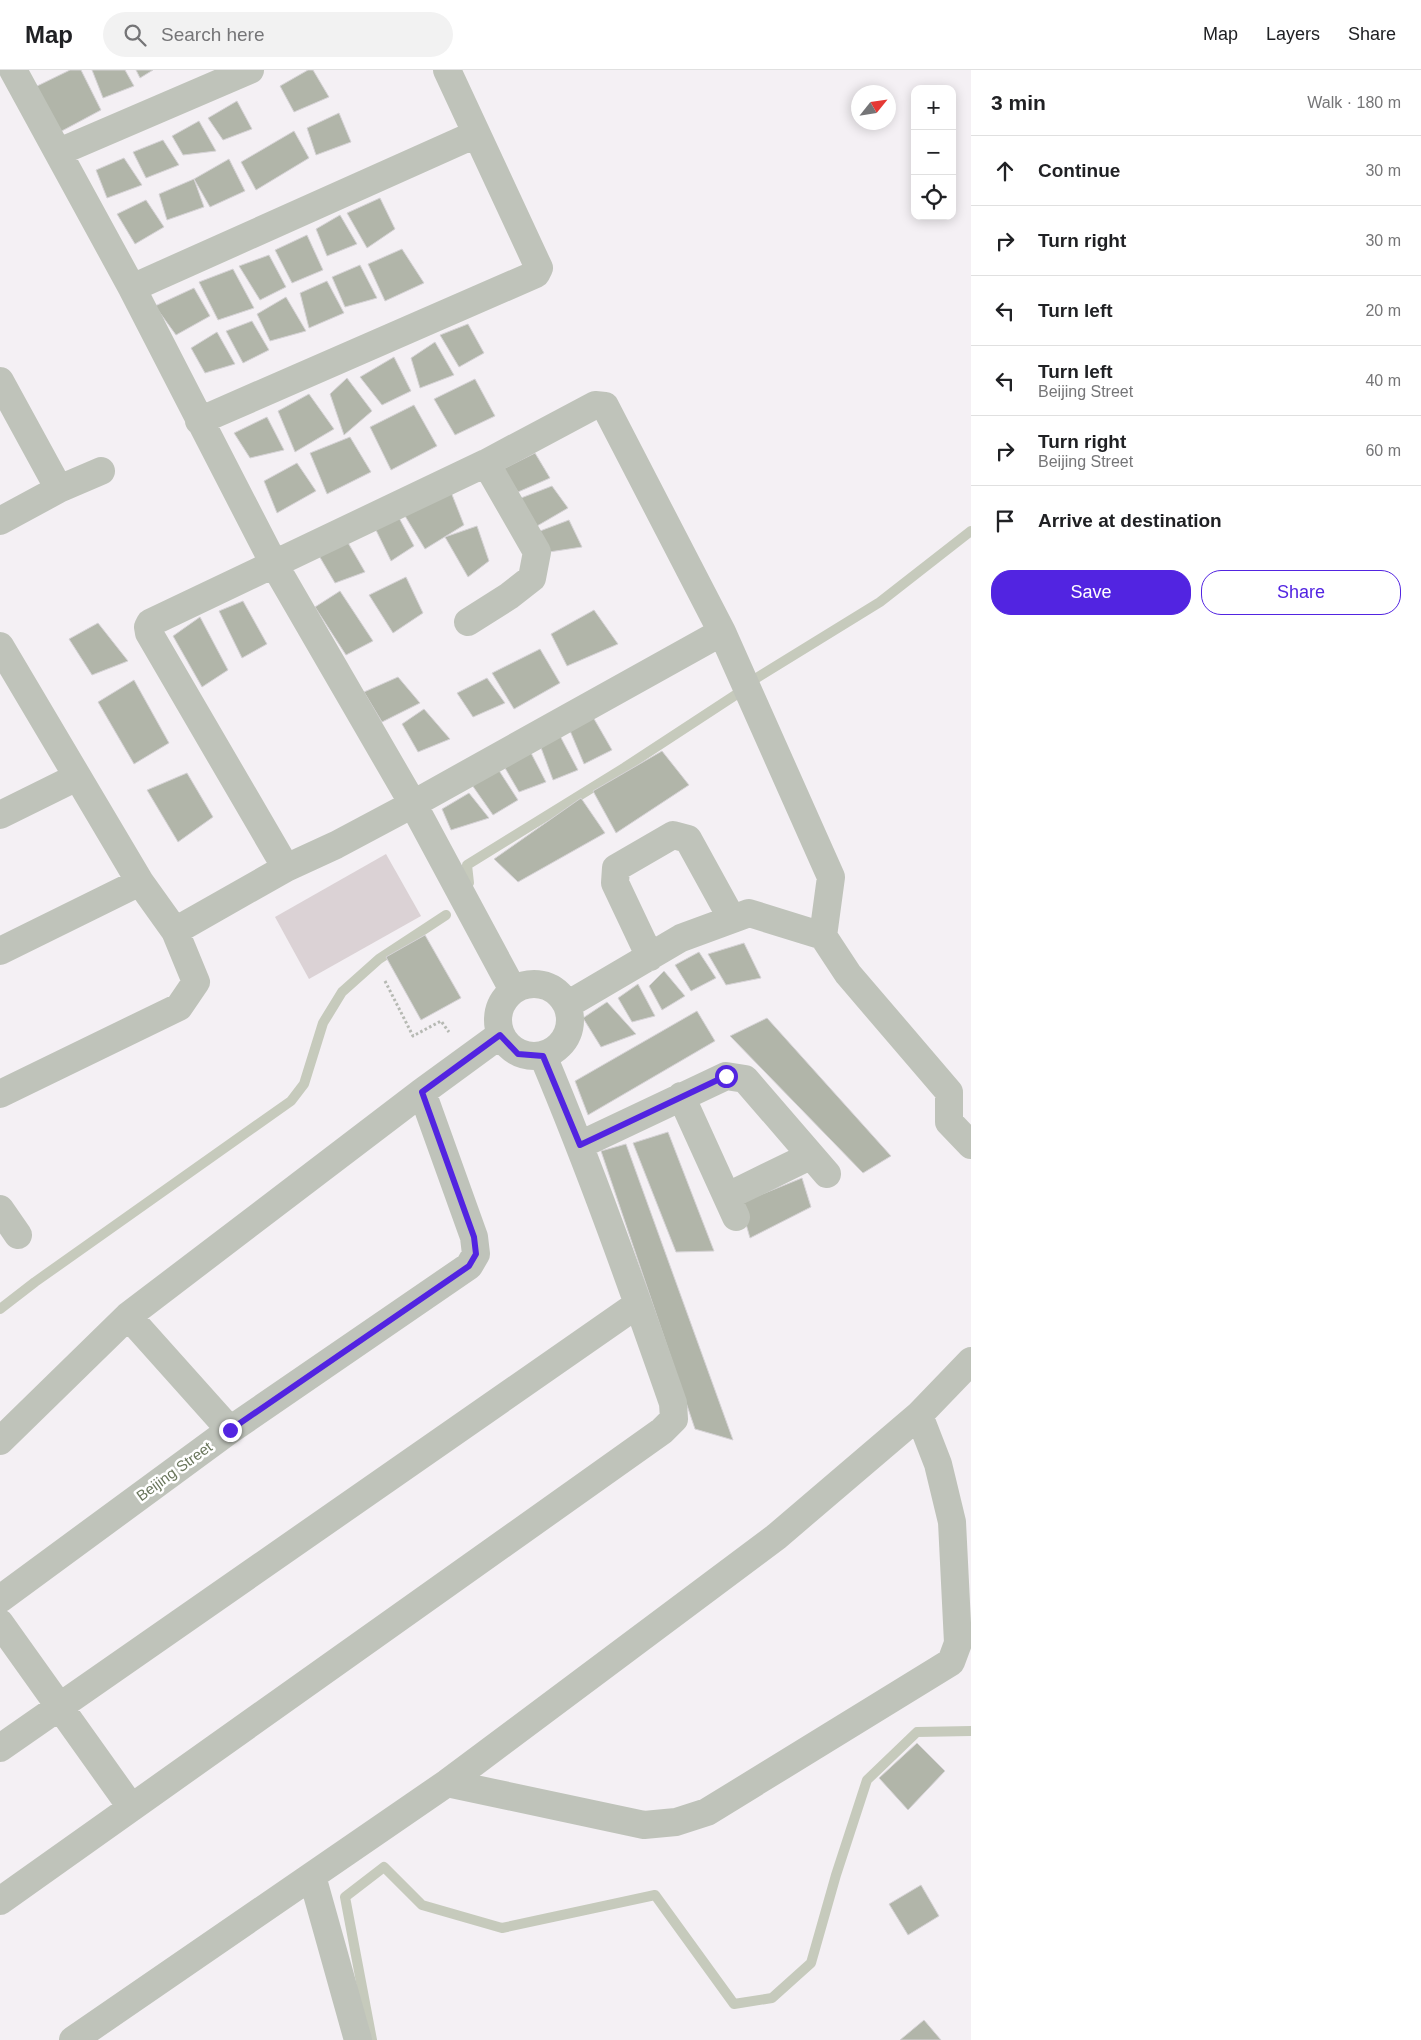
<!DOCTYPE html>
<meta charset="utf-8">
<style>
body{margin:0;font-family:Helvetica,sans-serif;background:#f2f2f2;color:#202124}
.controls{position:absolute;right:15px;top:15px;display:grid;overflow:hidden;border-radius:10px;box-shadow:0 2px 12px #0003}
.controls button{width:45px;height:45px;display:grid;place-items:center;padding:0;border:0;border-bottom:1px solid #e0e0e0;background:#fff;color:#202124;font:25px sans-serif}
.compass{position:absolute;left:851px;top:15px;width:45px;height:45px;border-radius:50%;background:#fff;box-shadow:0 2px 12px #0003;rotate:60deg}
.stop{position:absolute;width:15px;height:15px;margin:-11px;border:4px solid #5224e1;border-radius:50%;background:#fff}
.stop.end{background:#5224e1;border-color:#fff;box-shadow:0 1px 5px #0008}
.list{margin:0;padding:0;list-style:none}
h2{display:flex;justify-content:space-between;align-items:center;height:65px;margin:0;padding:0 20px;font-size:21px}
h2 small{font-size:16px;font-weight:400;color:#757577}
.list li{display:grid;grid-template-columns:32px 1fr auto;gap:15px;align-items:center;box-sizing:border-box;height:70px;padding:0 20px;border-top:1px solid #e0e0e0}
.list b{display:block;font-size:19px;white-space:nowrap}
.list p{margin:0;font-size:16px;white-space:nowrap;color:#757577}
.list em{font-size:16px;font-style:normal;color:#757577}
.actions{display:flex;gap:10px;padding:15px 20px}
.actions a{flex:1;padding:11px 0;border:1px solid #5224e1;border-radius:20px;text-align:center;font-size:18px;color:#5224e1}
.actions .main{background:#5224e1;color:#fff}
.icon{flex:none;width:28px;height:28px;fill:none;stroke:currentColor;stroke-width:2;stroke-linecap:round;stroke-linejoin:round}
.map{position:relative;flex:none;width:971px;height:1970px;overflow:hidden}
header{display:flex;align-items:center;gap:30px;box-sizing:border-box;height:70px;padding:0 25px;background:#fff;border-bottom:1px solid #e0e0e0}
header strong{font-size:24px}
nav{display:flex;gap:28px;margin-inline-start:auto;font-size:18px}
.search{width:350px;height:45px;background:#f2f2f2;display:flex;align-items:center;gap:12px;box-sizing:border-box;padding:0 18px;border-radius:28px;color:#757577;font-size:19px}
main{display:flex}
aside{flex:1;background:#fff}
.map>svg:first-child{display:block}
</style>
<header>
<strong>Map</strong>
<div class="search"><svg class="icon" aria-label="search" viewBox="0 0 24 24"><circle cx="10" cy="10" r="6"/><path d="M15 15l6 6"/></svg>Search here</div>
<nav><a>Map</a><a>Layers</a><a>Share</a></nav>
</header>
<main>
<div class="map">
<svg width="971" height="1970" viewBox="0 0 971 1970">
<rect width="100%" height="100%" fill="#f4f0f4"/>
<!-- green -->
<path fill="#dbd2d5" d="M386 784 421 846 309 909 275 847Z"/>
<g fill="none" stroke-linecap="round" stroke-linejoin="round">
<!-- stream -->
<path stroke="#c6cabc" stroke-width="10" d="M755 609 880 532 971 461
M469 813 467 795 624 698 737 624
M0 1239 35 1212 291 1031 304 1014 323 953 342 922 379 889 446 845
M372 1970 345 1827 384 1797 422 1835 502 1858 655 1825 734 1934 772 1928 811 1893 836 1805 867 1710 917 1662 971 1661"/>
</g>
<!-- building -->
<path fill="#b1b5a9" stroke="#d6d3d6" d="M70 0H81L101 40 58 63 31 19Z
M92 0H125L134 16 103 28Z
M136 0H153L140 8Z
M308 0H313L329 27 294 42 280 16Z
M237 31 252 59 223 70 208 48Z
M339 43 351 72 316 85 307 58Z
M199 51 216 81 183 85 172 66Z
M294 61 309 88 256 120 241 92Z
M163 70 179 95 146 108 133 82Z
M124 88 142 115 107 128 96 100Z
M229 89 245 121 210 137 194 109Z
M194 109 204 137 167 150 159 124Z
M380 128 395 159 367 178 347 143Z
M146 130 164 157 135 174 117 144Z
M340 145 357 174 327 186 316 159Z
M307 165 323 200 292 213 275 180Z
M402 179 424 213 385 231 368 194Z
M269 185 286 217 260 230 239 196Z
M360 195 377 228 345 237 332 207Z
M233 199 254 238 218 250 199 212Z
M327 211 344 243 309 258 300 223Z
M194 218 210 246 176 265 155 236Z
M286 227 306 261 270 271 257 244Z
M252 251 269 280 243 293 226 261Z
M468 254 484 283 459 297 440 265Z
M217 262 235 294 205 303 191 278Z
M435 272 454 305 420 318 411 288Z
M394 287 411 321 382 335 360 307Z
M347 308 372 341 344 365 330 324Z
M475 309 495 346 455 365 434 329Z
M309 324 334 359 295 382 278 341Z
M414 335 437 376 391 400 370 357Z
M267 347 284 380 250 388 234 363Z
M350 367 371 402 327 424 310 383Z
M535 383 550 408 518 422 503 399Z
M297 393 316 421 277 443 264 411Z
M552 416 568 438 537 456 521 428Z
M449 417 464 455 425 479 402 441Z
M398 446 414 476 391 491 374 456Z
M569 450 582 477 549 482 540 461Z
M477 456 489 491 468 507 445 467Z
M347 471 365 502 335 513 318 484Z
M406 507 423 543 393 563 369 525Z
M340 521 373 571 346 585 315 537Z
M243 531 267 574 242 588 219 541Z
M594 540 618 574 567 596 551 564Z
M200 547 228 600 202 617 173 566Z
M98 553 128 591 92 605 69 569Z
M540 579 560 613 514 639 492 603Z
M398 607 420 633 382 652 364 622Z
M487 608 505 633 473 647 457 623Z
M134 610 169 673 134 694 98 632Z
M424 639 450 669 418 682 402 654Z
M593 647 612 680 584 694 568 656Z
M559 664 578 700 553 710 540 675Z
M530 681 546 712 519 722 505 698Z
M662 681 689 715 616 763 593 721Z
M498 699 518 730 493 745 472 715Z
M187 703 213 747 178 772 147 720Z
M469 723 489 748 451 760 442 739Z
M581 728 605 763 518 812 494 789Z
M425 865 461 928 421 950 386 887Z
M744 873 761 908 726 915 708 884Z
M699 882 716 908 691 921 675 895Z
M664 901 685 926 662 940 649 916Z
M638 914 655 946 632 952 618 928Z
M607 932 636 964 601 977 583 948Z
M697 941 715 971 588 1045 575 1011Z
M767 948 891 1086 863 1103 730 966Z
M668 1062 714 1181 676 1182 633 1073Z
M626 1074 733 1370 695 1359 601 1081Z
M802 1108 811 1137 750 1168 740 1133Z
M917 1673 945 1701 908 1740 879 1708Z
M921 1815 939 1846 908 1865 889 1834Z
M924 1950 941 1970H900Z"/>
<g fill="none" stroke-linecap="round" stroke-linejoin="round">
<!-- path -->
<path stroke="#b6b9b3" stroke-width="3" stroke-dasharray="2.5 2.5" stroke-linecap="butt" d="M385 911 413 966 441 951 449 962"/>
<!-- minor -->
<path stroke="#bfc3ba" stroke-width="28" d="M13 0 132 218 274 494 413 734 513 920
M59 82 250 0
M132 218 476 64
M0 311 59 419
M199 351 536 204 539 198 447 0
M0 451 59 419 101 401
M468 552 509 526 532 508 537 482 486 393
M0 576 140 812 175 861 286 798 336 775 413 734 722 562 831 807 823 866
M0 745 77 707
M286 798 149 563 148 557 150 553 486 393 595 335 605 336 722 562
M0 881 140 812
M650 887 615 813 616 798 673 765 688 769 732 849
M498 950a36 36 0 1 1 72 0a36 36 0 1 1-72 0Z
M567 935 681 868 749 843 823 866 848 904 949 1022V1052L971 1075
M0 1024 179 937 196 912 175 861
M681 1026 736 1147
M580 1075 726 1006 745 1009 827 1104
M728 1126 810 1086
M0 1139 18 1165
M128 1246 230 1360
M0 1371 128 1246 422 1022 500 965
M0 1529 230 1360 469 1196 476 1184 474 1167 422 1022
M0 1553 131 1737
M0 1678 638 1234
M447 1713 644 1755 676 1752 707 1742 951 1592 958 1573 952 1452 938 1394 919 1345
M312 1806 358 1970
M0 1831 662 1361 674 1349 673 1333C632 1216 591 1100 543 986
M73 1970 447 1713 776 1467 919 1345 971 1291"/>
</g>
<g fill="none" stroke-linecap="round" stroke-linejoin="round">
<!-- route -->
<path stroke="#5224e1" stroke-width="6" d="M230 1360 469 1196 476 1184 474 1167 422 1022 500 965 518 984 543 986 580 1075 726 1006"/>
</g>
<g text-anchor="middle" dominant-baseline="central" stroke-width="5" stroke-linejoin="round" paint-order="stroke">
<!-- street labels -->
<g font-size="15" fill="#6a765c" stroke="#fff">
<text transform="translate(174 1401) rotate(-36)">Beijing Street</text>
</g>
</g>
</svg>
<div class="controls">
<button>+</button>
<button>−</button>
<button><svg class="icon" aria-label="locate" viewBox="0 0 24 24"><circle cx="12" cy="12" r="6"/><path d="M12 2v4M12 18v4M2 12h4M18 12h4"/></svg></button>
</div>
<svg class="compass" viewBox="-18 -18 36 36"><path d="M0-13l5 13h-10z" fill="#e53935"/><path d="M0 13l5-13h-10z" fill="#757577"/></svg>
<div class="stop" style="left:726px;top:1006px"></div>
<div class="stop end" style="left:230px;top:1360px"></div>
</div>
<aside>
<h2>3 min<small>Walk · 180 m</small></h2>
<ul class="list">
<li><svg class="icon" aria-label="ahead" viewBox="0 0 24 24"><path d="M12 20V5M6 11l6-6 6 6"/></svg><div><b>Continue</b></div><em>30 m</em></li>
<li><svg class="icon" aria-label="right" viewBox="0 0 24 24"><path d="M7 20v-9h11M14 6l5 5-5 5"/></svg><div><b>Turn right</b></div><em>30 m</em></li>
<li><svg class="icon" aria-label="left" viewBox="0 0 24 24"><path d="M17 20v-9H6M10 6l-5 5 5 5"/></svg><div><b>Turn left</b></div><em>20 m</em></li>
<li><svg class="icon" aria-label="left" viewBox="0 0 24 24"><path d="M17 20v-9H6M10 6l-5 5 5 5"/></svg><div><b>Turn left</b><p>Beijing Street</p></div><em>40 m</em></li>
<li><svg class="icon" aria-label="right" viewBox="0 0 24 24"><path d="M7 20v-9h11M14 6l5 5-5 5"/></svg><div><b>Turn right</b><p>Beijing Street</p></div><em>60 m</em></li>
<li><svg class="icon" aria-label="arrive" viewBox="0 0 24 24"><path d="M6 21V4h12l-3 4 3 4H6"/></svg><div><b>Arrive at destination</b></div></li>
</ul>
<div class="actions"><a class="main">Save</a><a>Share</a></div>
</aside>
</main>
